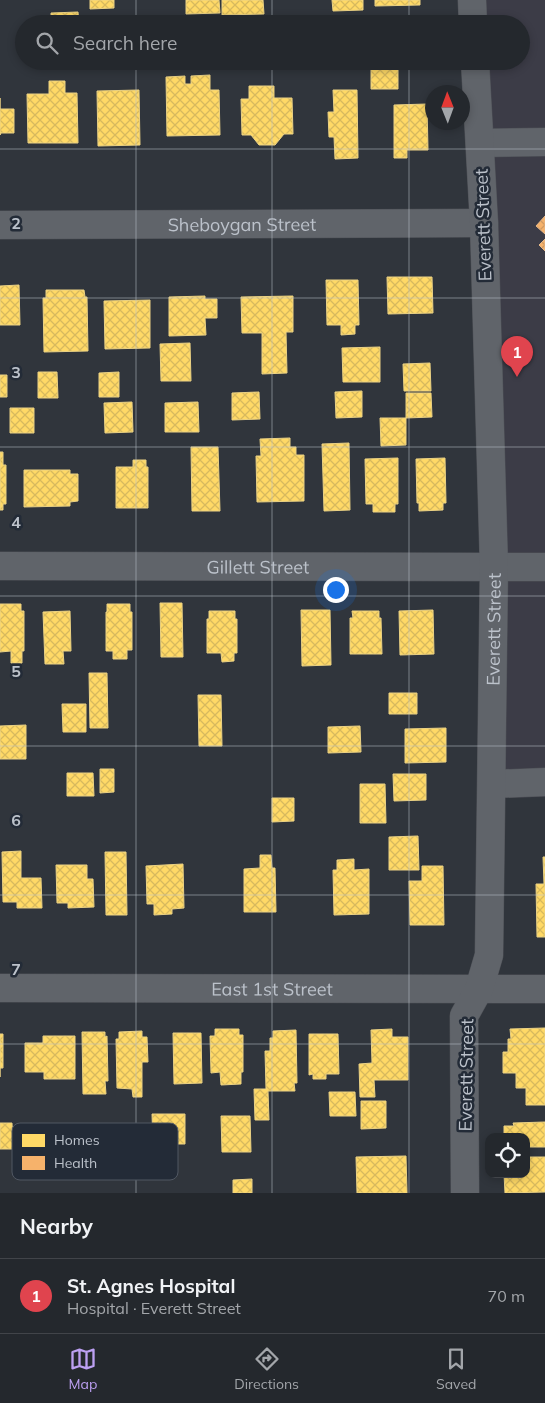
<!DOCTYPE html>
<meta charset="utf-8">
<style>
body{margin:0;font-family:Mulish,sans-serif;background:#303439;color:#f1f3f6}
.controls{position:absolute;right:15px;bottom:15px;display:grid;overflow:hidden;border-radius:10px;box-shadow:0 2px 8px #0003}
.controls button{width:45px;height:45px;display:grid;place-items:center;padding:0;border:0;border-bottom:1px solid #414449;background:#24282d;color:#f1f3f6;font:25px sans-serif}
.compass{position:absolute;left:425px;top:85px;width:45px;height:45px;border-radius:50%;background:#24282d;box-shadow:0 2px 8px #0003;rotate:359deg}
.you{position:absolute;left:335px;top:589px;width:18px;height:18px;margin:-12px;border:4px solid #fff;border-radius:50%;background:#1a73e8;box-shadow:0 0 0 8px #1a73e833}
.badge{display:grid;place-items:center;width:32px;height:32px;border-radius:50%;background:#bca0f2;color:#fff;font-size:16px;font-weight:700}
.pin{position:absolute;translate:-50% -41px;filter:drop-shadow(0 1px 2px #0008)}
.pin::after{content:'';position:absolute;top:26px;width:18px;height:15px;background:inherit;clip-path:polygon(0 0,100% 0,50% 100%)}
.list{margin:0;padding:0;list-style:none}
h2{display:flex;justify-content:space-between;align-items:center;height:65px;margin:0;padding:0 20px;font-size:21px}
h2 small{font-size:16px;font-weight:400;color:#a3a6aa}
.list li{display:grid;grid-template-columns:32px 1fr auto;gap:15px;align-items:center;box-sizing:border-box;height:75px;padding:0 20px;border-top:1px solid #414449}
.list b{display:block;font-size:19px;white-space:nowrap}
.list p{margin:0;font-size:16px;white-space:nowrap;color:#a3a6aa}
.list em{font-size:16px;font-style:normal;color:#a3a6aa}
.icon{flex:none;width:28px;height:28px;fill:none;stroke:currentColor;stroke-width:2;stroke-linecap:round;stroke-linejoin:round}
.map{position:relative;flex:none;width:545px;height:1193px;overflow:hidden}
.search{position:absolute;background:#24282d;box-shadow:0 2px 8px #0003;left:15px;right:15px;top:15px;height:55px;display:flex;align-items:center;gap:12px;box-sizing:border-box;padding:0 18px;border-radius:28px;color:#a3a6aa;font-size:19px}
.sheet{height:140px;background:#24282d}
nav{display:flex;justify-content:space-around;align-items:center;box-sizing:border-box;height:70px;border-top:1px solid #414449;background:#24282d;font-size:14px;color:#a3a6aa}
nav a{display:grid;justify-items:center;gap:2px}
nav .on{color:#bca0f2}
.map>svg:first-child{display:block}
</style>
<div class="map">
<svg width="545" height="1193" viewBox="0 0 545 1193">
<defs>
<pattern id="homes-cross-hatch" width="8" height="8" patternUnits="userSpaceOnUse" patternTransform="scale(1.25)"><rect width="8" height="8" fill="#ffd966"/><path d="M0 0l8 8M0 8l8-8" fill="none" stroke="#d7b95e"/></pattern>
<pattern id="health-cross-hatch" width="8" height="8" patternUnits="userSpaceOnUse" patternTransform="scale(1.25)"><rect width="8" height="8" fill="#f6b26b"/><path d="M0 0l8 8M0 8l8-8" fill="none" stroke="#d09a62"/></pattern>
</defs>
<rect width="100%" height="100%" fill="#30353c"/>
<!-- medical -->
<path fill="#3c3c47" d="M472 0H545V797L492 798 475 61H521V24H473Z"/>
<!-- homes -->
<path fill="url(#homes-cross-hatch)" stroke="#ebd284" d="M90 0H114V8L90 9Z
M186 0H219L220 13 186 14Z
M222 0H263L264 14 222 15Z
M332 0H363V10L333 11Z
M375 0H420V5L375 6Z
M78 12 79 24H51V13Z
M195 17H226V24H195Z
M299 19V24H249V22L257 20Z
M340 19H367V24H340Z
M429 19V24H377V20Z
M371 62H398V89H371Z
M210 75V90H219L220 135 167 136 166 77 185 76V84H191V76Z
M49 81H65V93H77L78 143H28L27 94H49Z
M249 86H274V98H292L293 134H284L275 145H259L251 135H242L241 99H249Z
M139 90 140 145 98 146 97 91Z
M333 90H357L358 158 335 159 334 137H329L328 112H334Z
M0 98V109H14V133H1L0 135Z
M427 104 428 150H407V158H394V105Z
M387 277H432L433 313 388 314Z
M326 280H358L359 325H355V334L341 335V325H327Z
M19 285 20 325H0V286Z
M46 290H84L85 297H87L88 351 44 352 43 298H46Z
M205 296V299H217V318H205L206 335 169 336V297Z
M293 296V332H286L287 373 262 374V333H242L241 297Z
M150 300V348L105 349 104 301Z
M190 343 191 381H161L160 344Z
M380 347V382H343L342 348Z
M430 363 431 391H404L403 364Z
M38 372H57L58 398H38Z
M119 372V397H99V373Z
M0 375H7V397H0Z
M362 391V417L336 418 335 392Z
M259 392 260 419 232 420V393Z
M406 393H431L432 417 406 418Z
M132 402 133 432 105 433 104 403Z
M198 402 199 432H165V403Z
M10 408H34V433H10Z
M380 418H406V445L381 446Z
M290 438V447H296V455H304V501L257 502 256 456H261L260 439Z
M349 443 350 510 324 511 322 444Z
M191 447H218L220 511H192Z
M0 452H3V465H6V504H3V510H0Z
M398 458V504H395V512H373V504H366L365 459Z
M445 458 446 503H443V510L419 511V503H417L416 459Z
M133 460H146V467H148V508H116V467H133Z
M24 470H70V474H78V501L70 502V506L24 507Z
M160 603H182L183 657H161Z
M0 604H21V611H24V651H22V663H11V651L0 652Z
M107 604H130V612H132V650H127V659H113V651H106V612H107Z
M301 610H330L331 665 302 666Z
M433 610 434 654 400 655 399 611Z
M70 611 71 651H63L64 664H45L43 612Z
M209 611H235V619H237V653H234V661L222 662 221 653H207V619H209Z
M352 611H379V618H381L382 654H350V618H353Z
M89 673H107L108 728H90Z
M389 693H417V714H389Z
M198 695H221L222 746H199Z
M62 704H86V732H63Z
M26 725V759H0V726Z
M360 726 361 752 328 753V727Z
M446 728V762L405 763V729Z
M100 769H114V792L100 793Z
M67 773H93L94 796H67Z
M393 774H426V800L394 801Z
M360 784H385L386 823H360Z
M272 798H294V821L272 822Z
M418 836 419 870H389V837Z
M21 851V878H41L42 908H17V902H3L2 852Z
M105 852H126L127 915H106Z
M260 855H271L272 868H275L276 912H244V869L260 868Z
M543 857H545V937H537L536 884H544Z
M354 859V870L369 869V914L334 915 333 870H337V860Z
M183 864 184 908 172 909V914L154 915V904H147L146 866Z
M56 865H87V879H93L94 907 68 908V903H57Z
M422 866H443L444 925H410L409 881H422Z
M545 1028V1105H526V1088H516V1073H503V1052H508V1039H511L510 1029Z
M215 1029H239V1035H243V1072H241V1084L221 1085 220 1072 211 1073 210 1036H215Z
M392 1029V1037H408V1080H374L375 1097H360L359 1064 372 1063 371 1030Z
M296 1030 297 1083H294L295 1091H268L269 1120H255L254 1089H266L265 1051H270V1038H273V1031Z
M142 1031V1037H147L148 1062H142V1097H133L132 1089 117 1088 116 1039H119V1032Z
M82 1032H105V1037L107 1036 108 1081H105L106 1094H83Z
M173 1033H201L202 1083 174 1084Z
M0 1034H3V1068H0V1077Z
M309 1034H338L339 1074H326V1079H313V1074L309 1075Z
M43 1036H75V1079H44V1072H25V1043H43Z
M329 1092H355L356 1116H330Z
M361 1101H386V1128L361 1129Z
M152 1114H185V1144H153Z
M221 1116H250L251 1152H222Z
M545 1122V1147H526V1137H504V1126H514L513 1123Z
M0 1123H12L13 1149H0Z
M406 1156 407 1193H357L356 1157Z
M526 1157H545V1192L505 1193 504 1174H526Z
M252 1179V1193H233V1180Z"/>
<!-- health -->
<path fill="url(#health-cross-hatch)" stroke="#e5b788" d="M545 216V234L536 226Z
M545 239V251L539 245Z"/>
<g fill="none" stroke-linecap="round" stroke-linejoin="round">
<defs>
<g id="minor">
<path d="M472 0 473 24"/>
<path d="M480 143 545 142"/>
<path id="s1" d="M0 225 484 223"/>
<path id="s2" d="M0 566 545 567"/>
<path d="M492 784 545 782"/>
<path id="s3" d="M0 988 545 989"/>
<path id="s4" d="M465 1193 464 1016 479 989 489 955 494 567 484 223 475 61"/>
</g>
</defs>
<!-- minor casing -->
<use href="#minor" stroke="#4e5157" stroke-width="29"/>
<!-- minor -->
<use href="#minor" stroke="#60646a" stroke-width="28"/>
</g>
<!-- grid -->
<path fill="none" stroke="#bcc2cb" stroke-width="1" stroke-opacity="0.55" d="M136 0V24M272 0V24M409 0V24M136 61V1193M272 61V1193M409 61V1193M0 149H545M0 298H545M0 447H545M0 596H545M0 746H545M0 895H545M0 1044H545"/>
<g text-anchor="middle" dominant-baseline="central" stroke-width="5" stroke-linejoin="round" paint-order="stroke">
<!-- street labels -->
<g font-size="18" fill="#bcc2cb" stroke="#232b37">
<text stroke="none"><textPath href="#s1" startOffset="242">Sheboygan Street</textPath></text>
<text transform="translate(483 225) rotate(-92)">Everett Street</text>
<text stroke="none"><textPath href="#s2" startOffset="258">Gillett Street</textPath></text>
<text stroke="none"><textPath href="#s4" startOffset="569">Everett Street</textPath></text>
<text stroke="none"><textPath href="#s3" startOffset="272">East 1st Street</textPath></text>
<text transform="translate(466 1075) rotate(-89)">Everett Street</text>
</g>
</g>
<!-- legend -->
<rect x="12" y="1123" width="166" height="57" rx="8" fill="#232b37" stroke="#515863" stroke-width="1"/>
<rect x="22" y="1134" width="23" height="13" fill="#ffd966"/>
<rect x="22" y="1156" width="23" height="14" fill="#f6b26b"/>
<g font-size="14" fill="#bcc2cb">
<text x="54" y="1145">Homes</text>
<text x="54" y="1168">Health</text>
</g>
<g font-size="16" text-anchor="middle" font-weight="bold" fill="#bcc2cb" stroke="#232b37" stroke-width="5" stroke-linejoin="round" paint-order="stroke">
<text x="16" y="229">2</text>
<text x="16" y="378">3</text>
<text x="16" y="528">4</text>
<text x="16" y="677">5</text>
<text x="16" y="826">6</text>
<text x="16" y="975">7</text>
</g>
</svg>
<div class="controls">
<button><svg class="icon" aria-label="locate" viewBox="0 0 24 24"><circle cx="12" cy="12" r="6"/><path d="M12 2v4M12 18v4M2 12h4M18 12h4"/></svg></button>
</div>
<svg class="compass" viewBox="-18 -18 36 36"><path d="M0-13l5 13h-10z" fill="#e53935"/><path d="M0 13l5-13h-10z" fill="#a3a6aa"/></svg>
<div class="you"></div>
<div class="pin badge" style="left:517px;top:377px;background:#e0444e">1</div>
<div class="search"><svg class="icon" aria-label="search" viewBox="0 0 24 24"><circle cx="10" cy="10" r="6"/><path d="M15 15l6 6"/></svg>Search here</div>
</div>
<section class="sheet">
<h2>Nearby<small></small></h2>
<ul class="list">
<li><span class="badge" style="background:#e0444e">1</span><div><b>St. Agnes Hospital</b><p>Hospital · Everett Street</p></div><em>70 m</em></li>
</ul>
</section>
<nav>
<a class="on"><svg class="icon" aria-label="map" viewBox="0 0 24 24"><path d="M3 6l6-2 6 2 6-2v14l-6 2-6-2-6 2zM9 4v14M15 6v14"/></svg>Map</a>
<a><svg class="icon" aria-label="directions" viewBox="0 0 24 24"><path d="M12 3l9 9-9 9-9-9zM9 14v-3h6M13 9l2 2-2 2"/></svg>Directions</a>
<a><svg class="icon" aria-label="saved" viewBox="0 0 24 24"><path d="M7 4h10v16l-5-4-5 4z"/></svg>Saved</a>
</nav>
